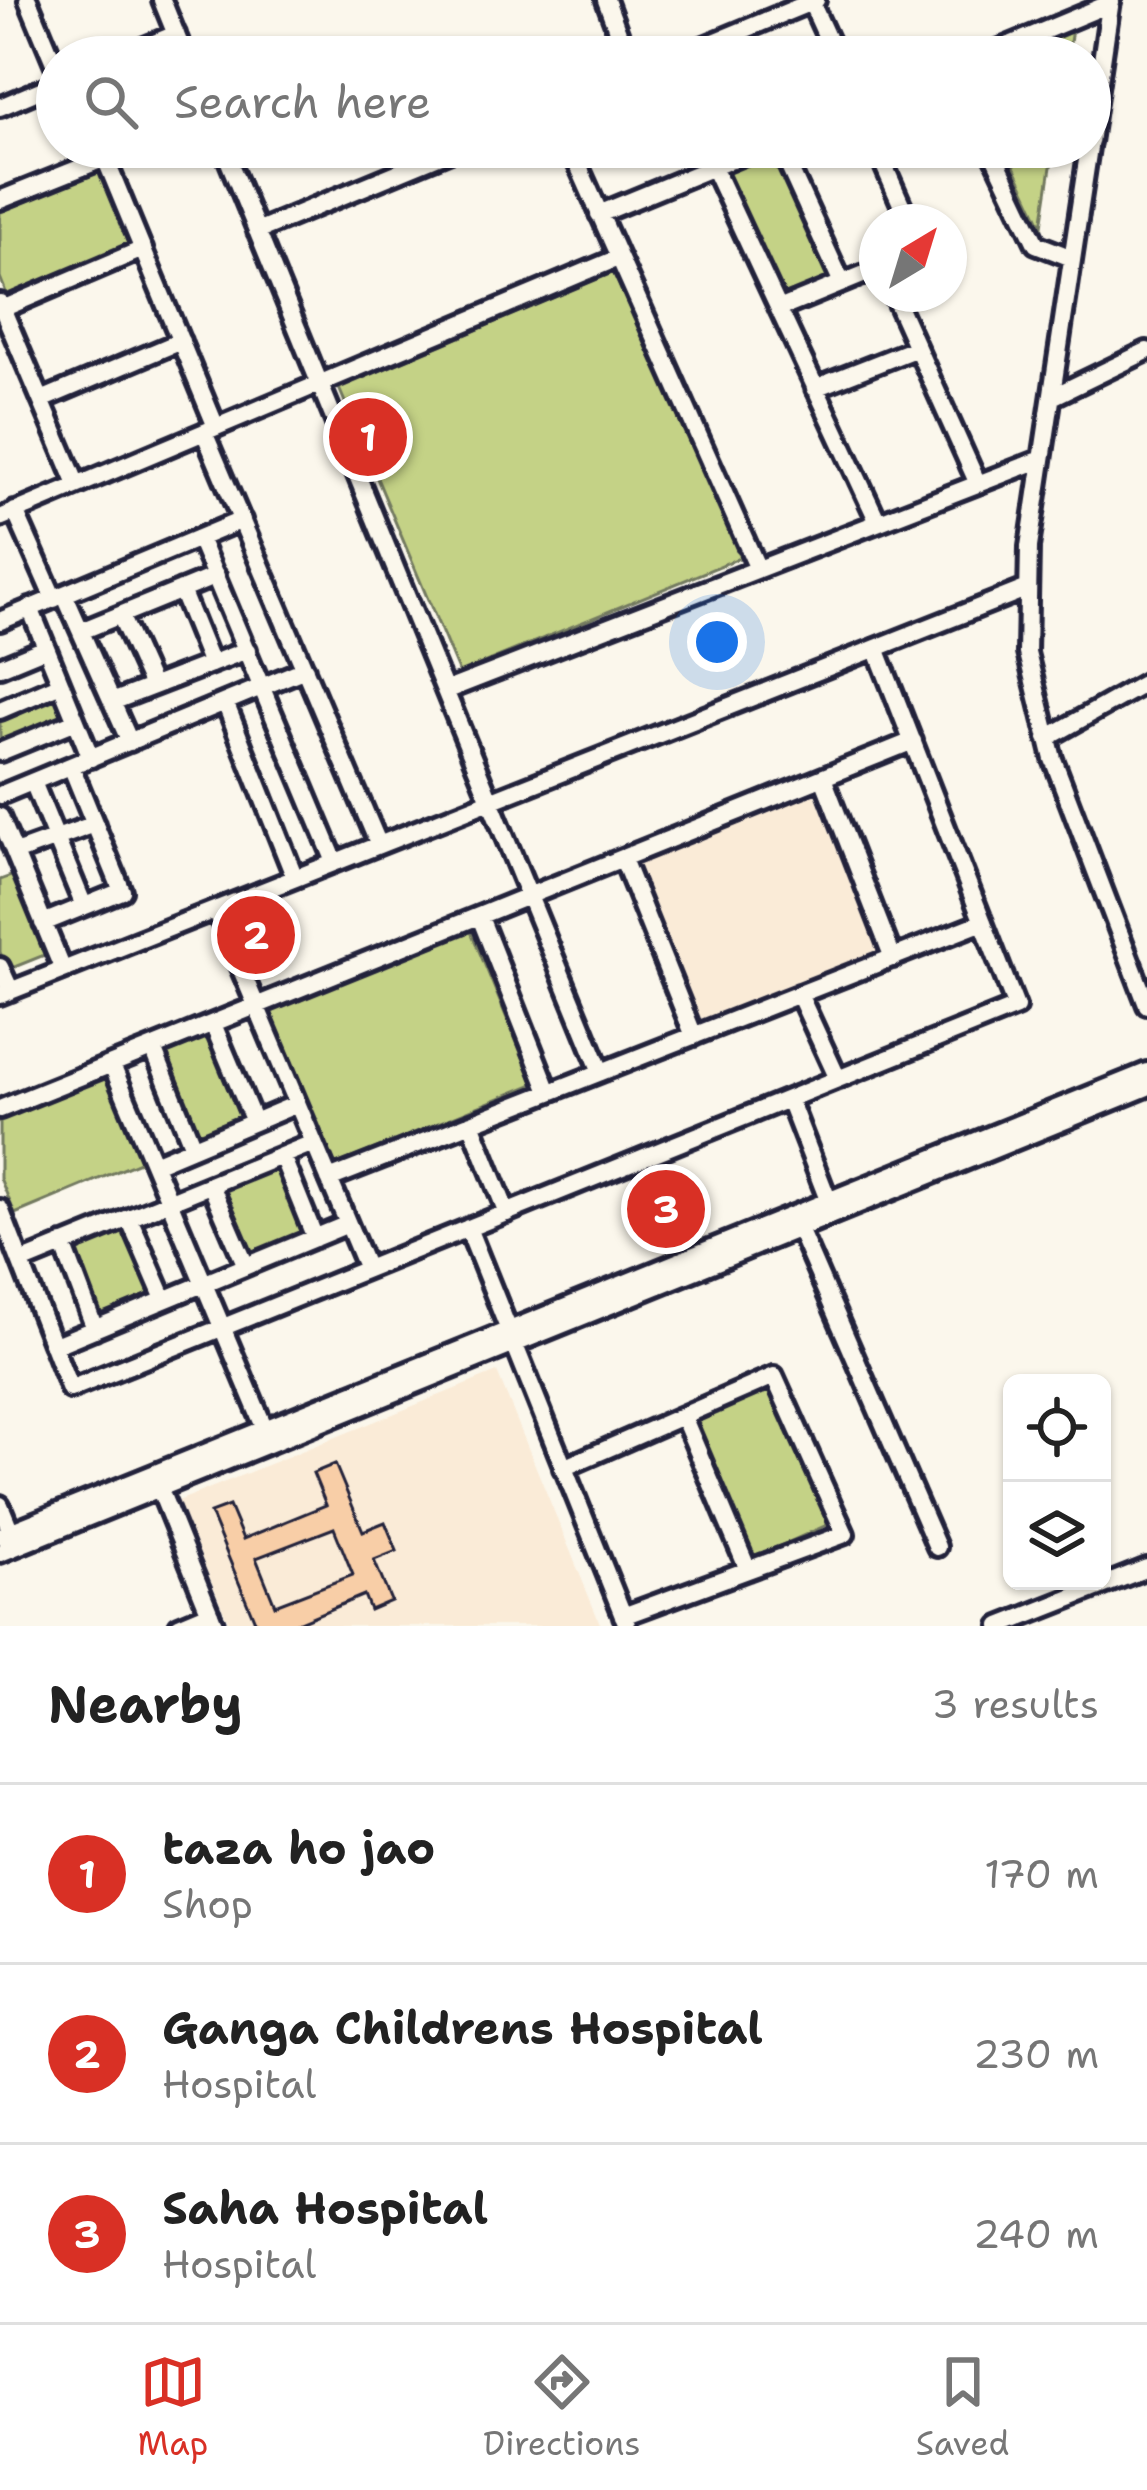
<!DOCTYPE html>
<style>
body{margin:0;font-family:"Shantell Sans",sans-serif;background:#f2f2f2;color:#222}
.controls{position:absolute;right:36px;bottom:36px;display:grid;overflow:hidden;border-radius:18px;box-shadow:0 3px 9px #0004}
.controls button{width:108px;height:108px;display:grid;place-items:center;padding:0;border:0;border-bottom:3px solid #e0e0e0;background:#fff;color:#222;font:60px sans-serif}
.compass{position:absolute;left:859px;top:204px;width:108px;height:108px;border-radius:50%;background:#fff;box-shadow:0 3px 9px #0004;rotate:38deg}
.you{position:absolute;left:717px;top:642px;width:42px;height:42px;margin:-30px;border:9px solid #fff;border-radius:50%;background:#1a73e8;box-shadow:0 0 0 18px #1a73e833}
.badge{display:grid;place-items:center;width:78px;height:78px;border-radius:50%;background:#d93025;color:#fff;font-size:39px;font-weight:700}
.pin{position:absolute;translate:-50% -50%;border:6px solid #fff;box-shadow:0 3px 12px #0006}
.list{margin:0;padding:0;list-style:none}
h2{display:flex;justify-content:space-between;align-items:center;height:156px;margin:0;padding:0 48px;font-size:51px}
h2 small{font-size:39px;font-weight:400;color:#767676}
.list li{display:grid;grid-template-columns:78px 1fr auto;gap:36px;align-items:center;box-sizing:border-box;height:180px;padding:0 48px;border-top:3px solid #e0e0e0}
.list b{display:block;font-size:45px;white-space:nowrap}
.list p{margin:0;font-size:39px;white-space:nowrap;color:#767676}
.list em{font-size:39px;font-style:normal;color:#767676}
.icon{flex:none;width:66px;height:66px;fill:none;stroke:currentColor;stroke-width:2;stroke-linecap:round;stroke-linejoin:round}
.map{position:relative;flex:none;width:1147px;height:1626px;overflow:hidden}
.search{position:absolute;background:#fff;box-shadow:0 3px 9px #0004;left:36px;right:36px;top:36px;height:132px;display:flex;align-items:center;gap:30px;box-sizing:border-box;padding:0 42px;border-radius:66px;color:#767676;font-size:45px}
.sheet{height:696px;background:#fff}
nav{display:flex;justify-content:space-around;align-items:center;box-sizing:border-box;height:168px;border-top:3px solid #e0e0e0;background:#fff;font-size:33px;color:#767676}
nav a{display:grid;justify-items:center;gap:6px}
nav .on{color:#d93025}
.map>svg:first-child{display:block}
</style>
<div class="map">
<svg width="1147" height="1626" viewBox="0 0 1147 1626">
<rect width="100%" height="100%" fill="#fbf7ec"/>
<filter id="ink" filterUnits="userSpaceOnUse"><feTurbulence type="fractalNoise" baseFrequency=".00833" numOctaves="2"/><feDisplacementMap in="SourceGraphic" scale="24" xChannelSelector="R" yChannelSelector="G"/><feConvolveMatrix kernelMatrix="1 2 1 2 8 2 1 2 1" color-interpolation-filters="sRGB"/></filter>
<g filter="url(#ink)">
<!-- built -->
<path fill="#faebd7" d="M814 791 877 951 697 1021 634 863Z
M497 1372 601 1626H230L178 1501Z"/>
<!-- green -->
<path fill="#c4d286" stroke="#737a60" stroke-width="3" d="M1072 28 1068 57H996Z
M1005 147H1054L1042 226Z
M771 148 830 276 783 298 723 170Z
M100 171 130 245 7 295 0 277V212Z
M613 272 744 556 459 673 339 388Z
M60 691 71 717 0 746V716Z
M19 873 52 952 7 970 0 952V880Z
M470 929 534 1084 333 1166 269 1011Z
M211 1032 248 1116 197 1138 161 1054Z
M106 1075 142 1161 15 1214 0 1178V1118Z
M278 1163 307 1234 247 1258 219 1186Z
M127 1225 156 1298 99 1321 69 1248Z
M769 1386 829 1524 753 1558 693 1419Z"/>
<!-- building -->
<path fill="#f8cea7" stroke="#22223b" stroke-width="3" fill-rule="evenodd" d="M267 907 287 953 254 967 234 921Z
M664 1185 679 1222 664 1227 650 1190Z
M335 1464 363 1531 385 1522 397 1551 374 1560 391 1601 370 1610 364 1595 290 1626H257L210 1513 229 1506 243 1539 326 1505 313 1473ZM334 1528 353 1575 275 1605 256 1558Z"/>
<g fill="none" stroke-linecap="round" stroke-linejoin="round">
<defs>
<path id="minor" d="M28 0 57 70
M162 0 185 57
M606 0 627 57
M811 2 836 57
M121 57 176 34
M678 57 816 0
M981 57 1111 3
M0 107 57 83
M1090 142 1111 0
M223 147 601 1072
M570 147 758 569
M780 147 842 283
M876 147 909 222
M990 147 1036 244 1072 258
M1089 147 1029 547 1027 653 1053 759 1147 1005
M713 167 878 522
M0 200 105 158 216 427
M599 214 762 147
M257 231 460 147
M893 294 978 484
M0 303 77 485
M2 309 143 249
M779 309 877 269
M815 388 917 348
M1052 397 1147 351
M41 400 181 341
M204 432 379 845
M15 511 54 599
M0 518 618 258
M199 538 335 862
M181 590 211 664
M64 594 130 742
M30 608 91 758
M120 615 152 686
M0 621 242 520
M81 631 216 576
M0 667 46 648
M447 690 1042 459
M112 702 247 650
M225 702 295 878
M0 710 61 684
M1047 738 1147 682
M0 752 76 721
M823 778 893 958
M33 782 84 906
M0 795 305 669
M0 817 63 970
M15 853 95 824
M623 859 694 1036
M216 910 367 1269
M480 917 549 1092
M43 923 122 891 71 766
M0 967 11 991
M799 994 838 1079
M0 995 1028 588
M213 1024 254 1122
M153 1048 193 1147
M112 1065 267 1434
M789 1099 832 1210
M0 1109 913 741
M471 1123 507 1213
M282 1156 315 1238
M154 1164 297 1104
M329 1179 983 922
M211 1185 246 1266
M0 1209 70 1389 1016 1007 876 648
M129 1218 164 1299
M468 1228 627 1625
M799 1229 937 1547
M63 1244 95 1329
M21 1262 313 1143
M53 1346 348 1224
M683 1416 748 1570
M563 1468 774 1376 845 1534 623 1616
M156 1480 215 1626
M0 1505 14 1539
M0 1536 1147 1072
M0 1553 1147 1087
M179 1626 210 1613
M1000 1626 1147 1568"/>
</defs>
<!-- minor casing -->
<use href="#minor" stroke="#22223b" stroke-width="26"/>
<!-- minor -->
<use href="#minor" stroke="#fbf7ec" stroke-width="16"/>
</g>
</g>
</svg>
<div class="controls">
<button><svg class="icon" aria-label="locate" viewBox="0 0 24 24"><circle cx="12" cy="12" r="6"/><path d="M12 2v4M12 18v4M2 12h4M18 12h4"/></svg></button>
<button><svg class="icon" aria-label="layers" viewBox="0 0 24 24"><path d="M12 4l9 5-9 5-9-5zM3 14l9 5 9-5"/></svg></button>
</div>
<svg class="compass" viewBox="-18 -18 36 36"><path d="M0-13l5 13h-10z" fill="#e53935"/><path d="M0 13l5-13h-10z" fill="#767676"/></svg>
<div class="you"></div>
<div class="pin badge" style="left:368px;top:437px">1</div>
<div class="pin badge" style="left:256px;top:935px">2</div>
<div class="pin badge" style="left:666px;top:1209px">3</div>
<div class="search"><svg class="icon" aria-label="search" viewBox="0 0 24 24"><circle cx="10" cy="10" r="6"/><path d="M15 15l6 6"/></svg>Search here</div>
</div>
<section class="sheet">
<h2>Nearby<small>3 results</small></h2>
<ul class="list">
<li><span class="badge">1</span><div><b>taza ho jao</b><p>Shop</p></div><em>170 m</em></li>
<li><span class="badge">2</span><div><b>Ganga Childrens Hospital</b><p>Hospital</p></div><em>230 m</em></li>
<li><span class="badge">3</span><div><b>Saha Hospital</b><p>Hospital</p></div><em>240 m</em></li>
</ul>
</section>
<nav>
<a class="on"><svg class="icon" aria-label="map" viewBox="0 0 24 24"><path d="M3 6l6-2 6 2 6-2v14l-6 2-6-2-6 2zM9 4v14M15 6v14"/></svg>Map</a>
<a><svg class="icon" aria-label="directions" viewBox="0 0 24 24"><path d="M12 3l9 9-9 9-9-9zM9 14v-3h6M13 9l2 2-2 2"/></svg>Directions</a>
<a><svg class="icon" aria-label="saved" viewBox="0 0 24 24"><path d="M7 4h10v16l-5-4-5 4z"/></svg>Saved</a>
</nav>
